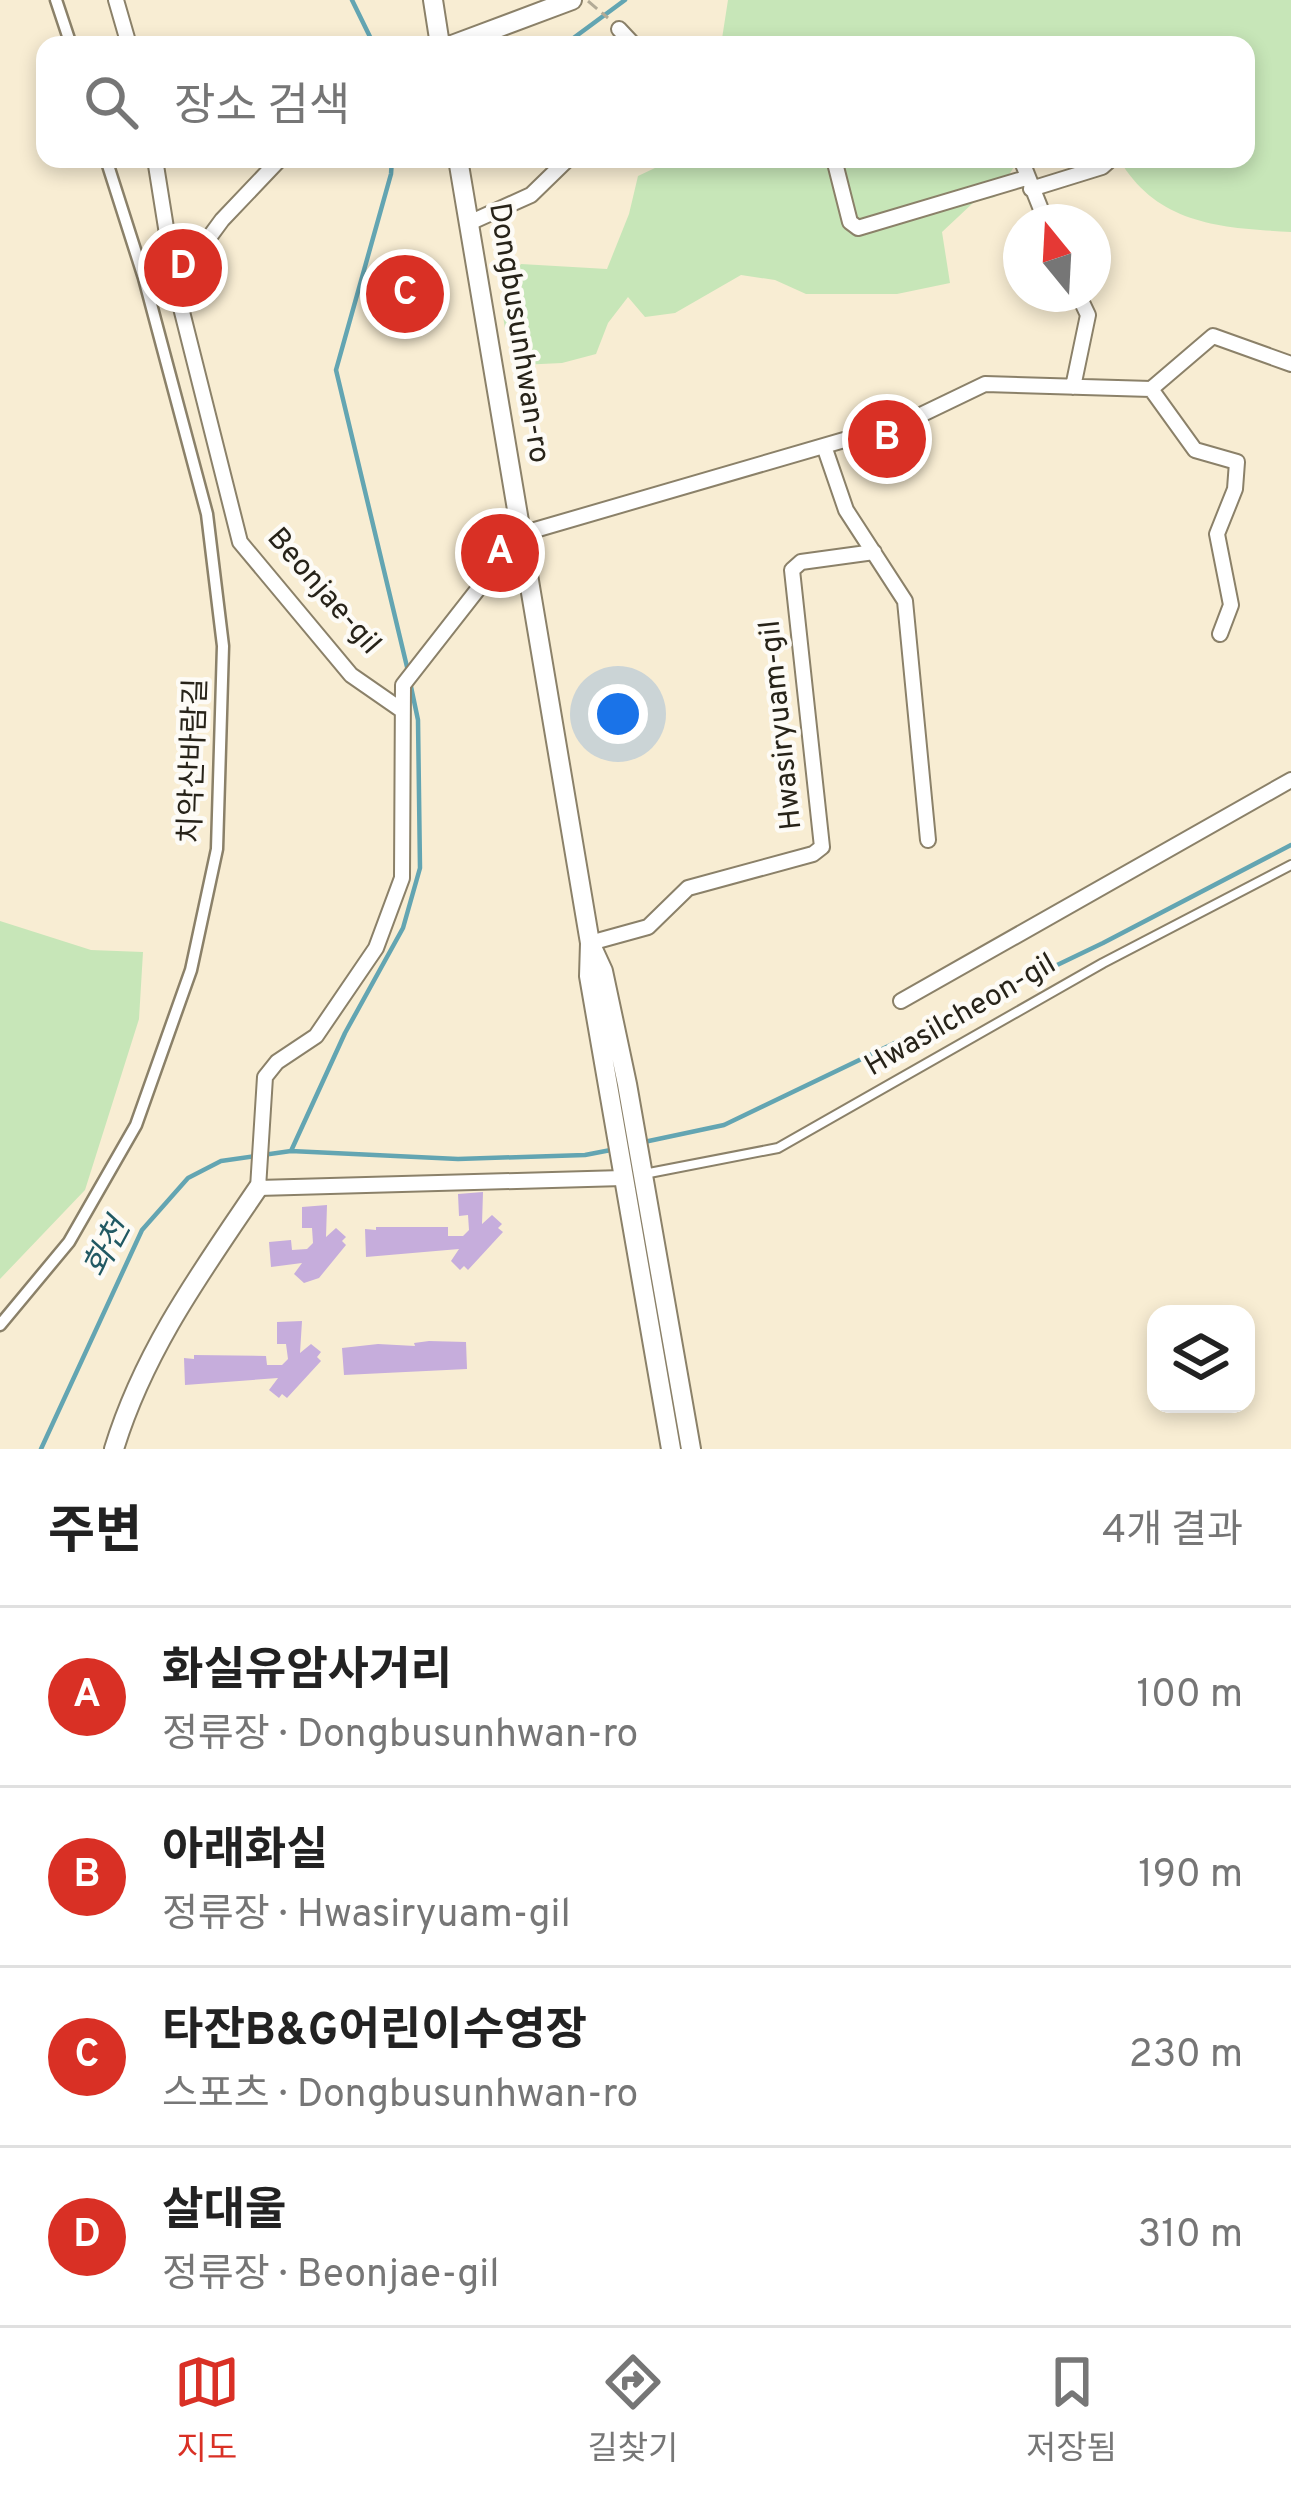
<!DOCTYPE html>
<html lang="ko">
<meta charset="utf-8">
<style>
body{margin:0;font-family:Overpass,"Noto Sans KR",sans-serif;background:#f2f2f2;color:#222}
.controls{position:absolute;right:36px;bottom:36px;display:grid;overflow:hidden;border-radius:24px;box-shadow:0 6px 18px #0003}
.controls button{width:108px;height:108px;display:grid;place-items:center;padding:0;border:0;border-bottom:3px solid #e0e0e0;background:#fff;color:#222;font:60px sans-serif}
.compass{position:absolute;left:1003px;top:204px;width:108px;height:108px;border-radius:50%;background:#fff;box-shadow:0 6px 18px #0003;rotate:342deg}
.you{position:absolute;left:618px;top:714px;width:42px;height:42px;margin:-30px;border:9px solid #fff;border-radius:50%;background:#1a73e8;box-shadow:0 0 0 18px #1a73e833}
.badge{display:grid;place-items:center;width:78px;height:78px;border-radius:50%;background:#d93025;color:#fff;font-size:39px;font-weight:700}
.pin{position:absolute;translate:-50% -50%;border:6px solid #fff;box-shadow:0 3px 12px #0006}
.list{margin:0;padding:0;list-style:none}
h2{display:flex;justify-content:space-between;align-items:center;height:156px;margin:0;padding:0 48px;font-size:51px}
h2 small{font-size:39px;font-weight:400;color:#767676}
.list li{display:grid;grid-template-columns:78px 1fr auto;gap:36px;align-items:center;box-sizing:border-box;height:180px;padding:0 48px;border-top:3px solid #e0e0e0}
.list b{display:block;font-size:45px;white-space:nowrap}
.list p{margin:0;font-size:39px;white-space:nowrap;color:#767676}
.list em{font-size:39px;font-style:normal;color:#767676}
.icon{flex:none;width:66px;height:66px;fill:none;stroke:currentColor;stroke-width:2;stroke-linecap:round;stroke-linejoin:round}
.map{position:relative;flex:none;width:1291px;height:1449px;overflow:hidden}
.search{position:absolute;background:#fff;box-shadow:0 6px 18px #0003;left:36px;right:36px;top:36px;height:132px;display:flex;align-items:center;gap:30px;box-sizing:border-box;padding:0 42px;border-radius:24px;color:#767676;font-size:45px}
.sheet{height:876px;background:#fff}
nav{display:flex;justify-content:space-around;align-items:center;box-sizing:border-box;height:168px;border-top:3px solid #e0e0e0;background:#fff;font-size:33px;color:#767676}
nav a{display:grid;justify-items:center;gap:6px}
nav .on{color:#d93025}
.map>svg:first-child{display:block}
</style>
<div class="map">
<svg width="1291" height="1449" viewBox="0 0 1291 1449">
<rect width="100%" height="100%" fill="#f8edd3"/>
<!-- green -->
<path fill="#c7e6b8" d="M728 0H1291V232C1222 228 1157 225 1119 159H1246V45H721Z
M674 159H1019L995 197 974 202 942 232 950 283 897 294H806L775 280 741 275 675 313 645 317 628 297 608 323 596 354 562 363 520 365C500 332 495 296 521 264L607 269 629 214 638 176Z
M0 921 91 950 143 952 139 1019 85 1190 0 1279Z"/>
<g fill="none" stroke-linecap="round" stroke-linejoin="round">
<!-- stream -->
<path stroke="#63a5b2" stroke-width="4.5" d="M352 0 374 45
M564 45 625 0
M392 159 391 174 336 370 408 671
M644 1142 724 1125 1103 943 1291 845
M291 1151 345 1033 403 928 420 868 418 720 410 682
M41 1449 142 1230 188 1178 221 1161 291 1151 458 1159 585 1155 616 1149"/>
</g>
<!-- building -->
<path fill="#c6addc" d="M483 1192 482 1224 492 1215 502 1224 498 1228 503 1232 468 1270 464 1266 460 1270 451 1261 459 1249 366 1257 365 1229 376 1230V1227H448V1236H463L469 1230 468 1215 459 1216 458 1194Z
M327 1205 326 1237 336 1228 346 1237 342 1241 346 1245 319 1278 304 1283 294 1274 302 1263 271 1267 269 1242 291 1240 292 1250 307 1249 313 1243 312 1228H302V1207Z
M302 1321 300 1353 311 1344 321 1352 317 1357 321 1361 287 1398 282 1394 279 1398 269 1390 278 1378 185 1385 184 1358 194 1359V1355L266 1356 267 1365H282L288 1359 286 1344H277V1322Z
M429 1341 466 1342 467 1369 344 1375 342 1348 378 1344 415 1346 414 1343Z"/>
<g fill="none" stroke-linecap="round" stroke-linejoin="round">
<defs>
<path id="service" d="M644 1174 778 1148 1103 963 1291 865"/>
<path id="pedestrian" d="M56 0 71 45
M0 1325 69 1242 136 1125 191 970 217 849 223 646 207 514 144 278 106 159"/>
<path id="minor" d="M116 0 129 45
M619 29 634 45
M155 159 175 284 240 542 351 675 400 709
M834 159 850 222 858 228 1026 178
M1021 159 1046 222
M1031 189 1102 167 1111 159
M469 223 531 195 568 159
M175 284 222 220 280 159
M1073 387 1088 315 1078 294
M1151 389 1195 450 1237 462 1235 489 1217 534 1231 605 1220 634
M824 446 846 510 905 601 928 840
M590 943 648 927 688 888 813 854 822 847 792 570 801 562 874 552
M901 1001 1291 780
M623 1178 258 1188 265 1077 277 1062 316 1036 376 948 402 878 403 685 521 534 906 422 985 384 1151 389 1213 336 1291 364"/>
<path id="tertiary" d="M433 0 440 45
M452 45 572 0
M458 159 590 943 589 976 671 1449
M592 947 603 971 627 1084 691 1449
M114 1449C144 1351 201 1272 258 1188"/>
</defs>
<!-- service casing -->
<use href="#service" stroke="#8b8169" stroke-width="12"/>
<!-- pedestrian casing -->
<use href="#pedestrian" stroke="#8b8169" stroke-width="15"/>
<!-- minor casing -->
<use href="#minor" stroke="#8b8169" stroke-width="18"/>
<!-- tertiary casing -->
<use href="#tertiary" stroke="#8b8169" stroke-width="22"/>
<!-- path -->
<path stroke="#b3ab96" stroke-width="3" stroke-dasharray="12 6" stroke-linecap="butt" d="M588 1 608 18"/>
<!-- service -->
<use href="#service" stroke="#fff" stroke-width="8"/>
<!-- pedestrian -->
<use href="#pedestrian" stroke="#fff" stroke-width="10"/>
<!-- minor -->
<use href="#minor" stroke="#fff" stroke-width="14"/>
<!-- tertiary -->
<use href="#tertiary" stroke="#fff" stroke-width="18"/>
</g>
<g text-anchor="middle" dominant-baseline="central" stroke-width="9" stroke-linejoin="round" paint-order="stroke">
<!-- street labels -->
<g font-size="30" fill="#272319" stroke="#fdfbf6">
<text transform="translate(518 333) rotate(81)">Dongbusunhwan-ro</text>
<text transform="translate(323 592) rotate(49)">Beonjae-gil</text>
<text transform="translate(782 725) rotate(-96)">Hwasiryuam-gil</text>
<text transform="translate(195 761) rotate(-88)">치악산바람길</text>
<text transform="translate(961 1016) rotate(-30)">Hwasilcheon-gil</text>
</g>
<!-- water labels -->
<g font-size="33" font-style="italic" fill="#215963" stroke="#fdfbf6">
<text transform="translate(109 1249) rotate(-62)">화천</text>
</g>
</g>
</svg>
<div class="controls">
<button><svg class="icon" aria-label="layers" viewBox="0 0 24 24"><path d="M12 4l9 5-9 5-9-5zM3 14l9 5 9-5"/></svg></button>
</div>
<svg class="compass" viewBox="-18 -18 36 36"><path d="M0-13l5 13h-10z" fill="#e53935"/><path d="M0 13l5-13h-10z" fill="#767676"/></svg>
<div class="you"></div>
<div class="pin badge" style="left:500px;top:553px">A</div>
<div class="pin badge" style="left:887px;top:439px">B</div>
<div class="pin badge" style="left:405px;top:294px">C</div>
<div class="pin badge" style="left:183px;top:268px">D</div>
<div class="search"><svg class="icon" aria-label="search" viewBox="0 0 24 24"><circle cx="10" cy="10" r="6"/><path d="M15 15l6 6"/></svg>장소 검색</div>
</div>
<section class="sheet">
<h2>주변<small>4개 결과</small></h2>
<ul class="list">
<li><span class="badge">A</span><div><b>화실유암사거리</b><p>정류장 · Dongbusunhwan-ro</p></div><em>100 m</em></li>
<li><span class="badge">B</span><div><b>아래화실</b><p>정류장 · Hwasiryuam-gil</p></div><em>190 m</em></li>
<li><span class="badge">C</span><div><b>타잔B&amp;G어린이수영장</b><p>스포츠 · Dongbusunhwan-ro</p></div><em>230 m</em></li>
<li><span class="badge">D</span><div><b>살대울</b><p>정류장 · Beonjae-gil</p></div><em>310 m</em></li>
</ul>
</section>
<nav>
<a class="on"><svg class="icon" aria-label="map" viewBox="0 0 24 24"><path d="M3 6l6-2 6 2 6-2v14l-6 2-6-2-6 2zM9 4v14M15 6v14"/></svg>지도</a>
<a><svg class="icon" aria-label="directions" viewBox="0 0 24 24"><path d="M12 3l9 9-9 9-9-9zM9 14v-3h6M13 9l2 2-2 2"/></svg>길찾기</a>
<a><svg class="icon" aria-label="saved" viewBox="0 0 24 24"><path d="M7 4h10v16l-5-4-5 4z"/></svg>저장됨</a>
</nav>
